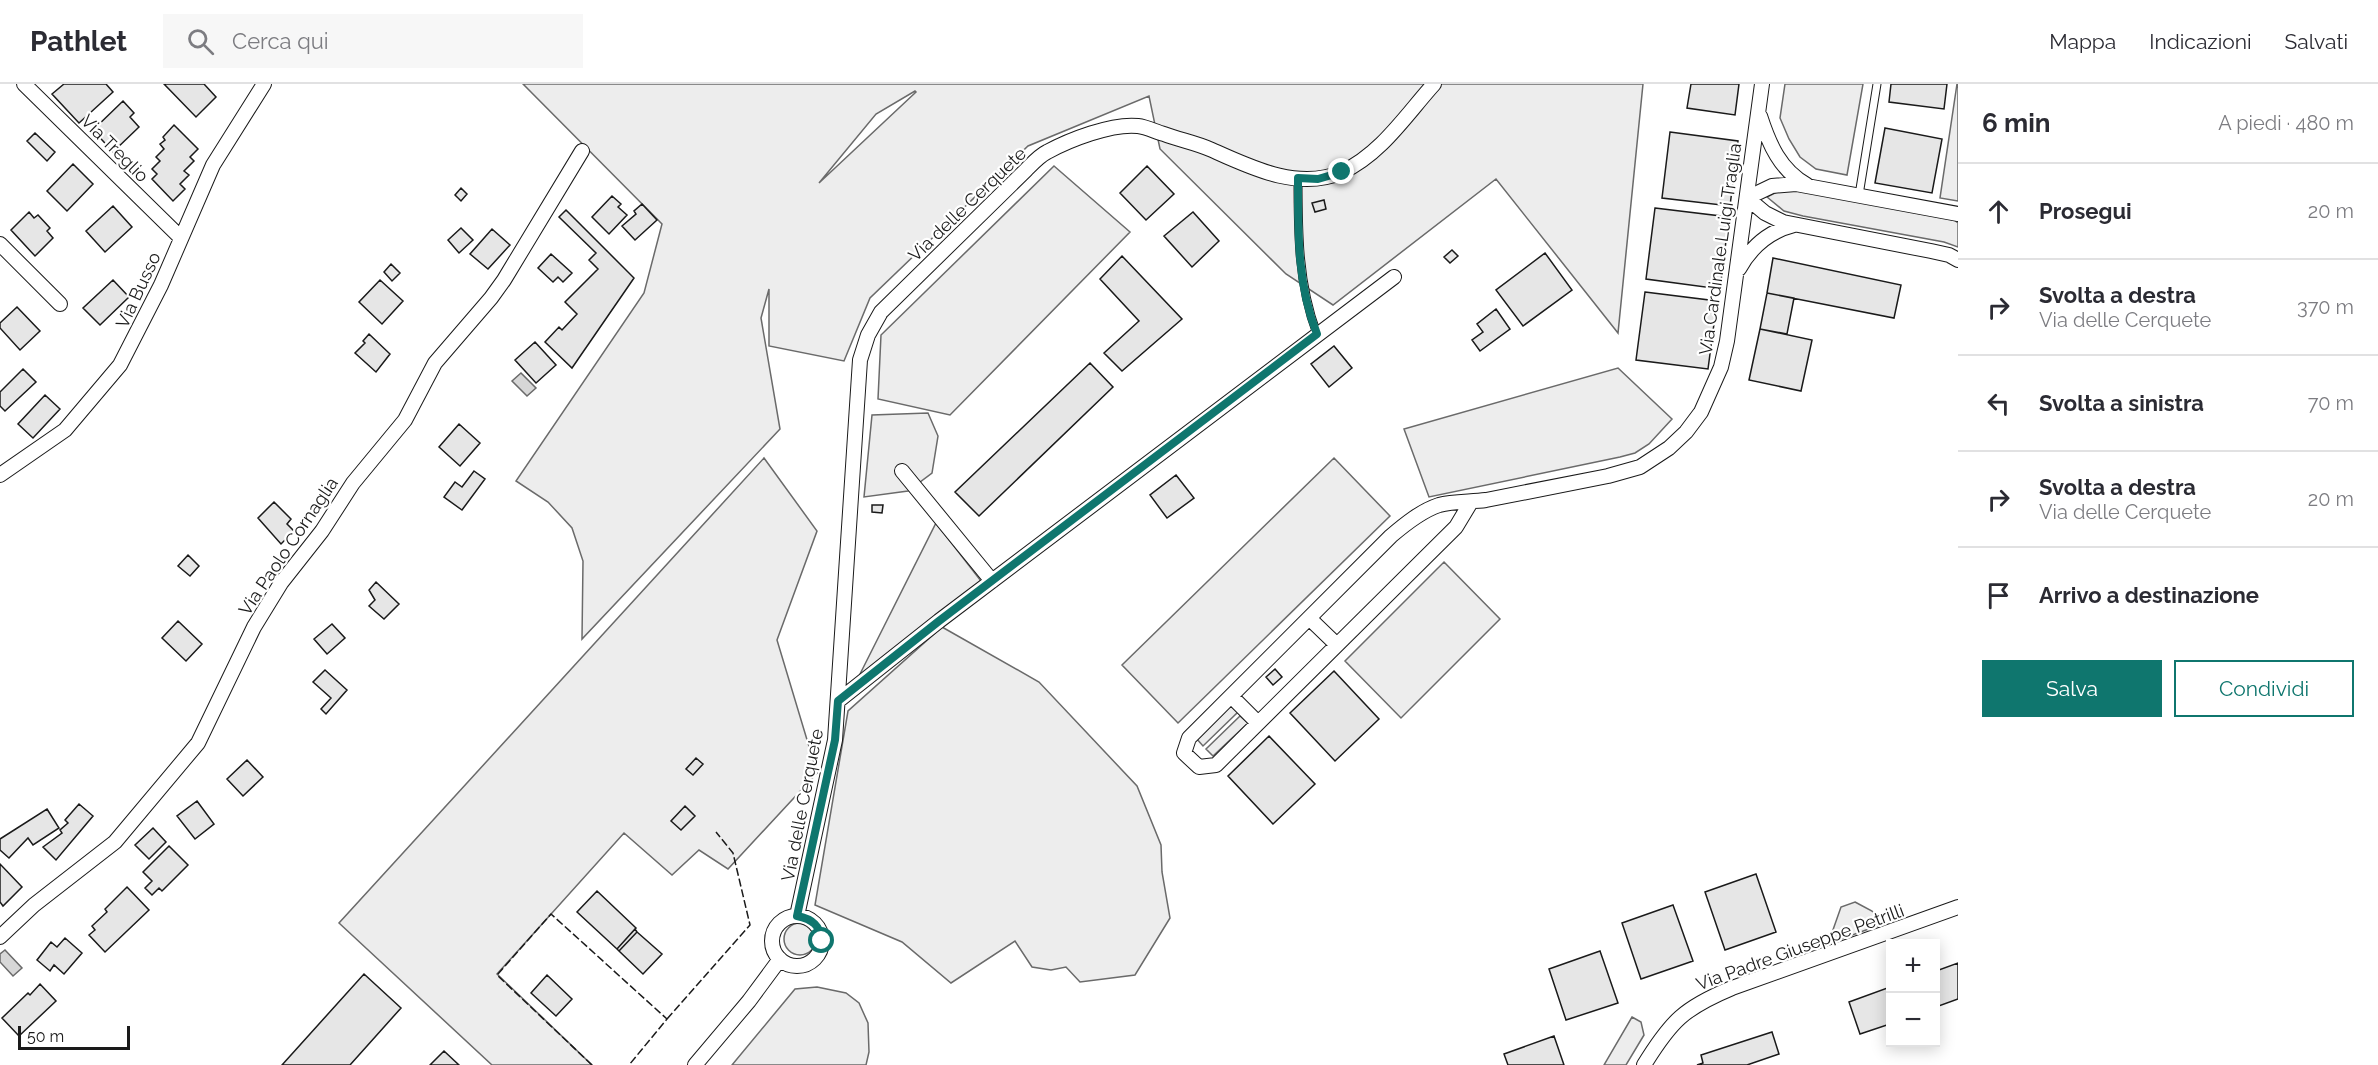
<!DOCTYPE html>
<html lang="it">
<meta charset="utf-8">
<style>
body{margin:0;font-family:Raleway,sans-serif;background:#f7f7f7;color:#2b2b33}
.controls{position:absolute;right:18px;bottom:18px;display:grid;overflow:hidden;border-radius:0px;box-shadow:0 3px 15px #0003}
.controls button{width:54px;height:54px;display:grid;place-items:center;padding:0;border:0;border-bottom:2px solid #e1e1e2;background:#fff;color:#2b2b33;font:30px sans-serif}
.scale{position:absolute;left:18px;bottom:15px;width:112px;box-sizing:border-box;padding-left:6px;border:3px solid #1a1a1a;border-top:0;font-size:16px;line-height:21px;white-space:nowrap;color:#1a1a1a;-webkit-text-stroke:4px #fff;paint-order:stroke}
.stop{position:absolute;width:18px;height:18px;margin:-14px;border:4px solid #0f766e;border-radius:50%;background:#fff}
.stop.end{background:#0f766e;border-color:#fff;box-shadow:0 2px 6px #0008}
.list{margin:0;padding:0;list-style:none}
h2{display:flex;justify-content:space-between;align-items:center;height:78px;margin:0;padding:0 24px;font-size:26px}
h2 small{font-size:20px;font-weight:400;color:#7c7c81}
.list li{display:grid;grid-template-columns:39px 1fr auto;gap:18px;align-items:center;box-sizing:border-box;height:96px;padding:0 24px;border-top:2px solid #e1e1e2}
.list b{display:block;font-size:22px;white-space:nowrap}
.list p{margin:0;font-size:20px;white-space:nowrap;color:#7c7c81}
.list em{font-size:20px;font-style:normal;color:#7c7c81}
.actions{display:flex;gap:12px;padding:18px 24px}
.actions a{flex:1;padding:14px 0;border:2px solid #0f766e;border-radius:0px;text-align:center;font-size:21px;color:#0f766e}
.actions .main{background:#0f766e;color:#fff}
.icon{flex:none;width:33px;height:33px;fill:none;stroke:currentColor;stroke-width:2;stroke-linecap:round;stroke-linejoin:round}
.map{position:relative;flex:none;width:1958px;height:981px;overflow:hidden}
header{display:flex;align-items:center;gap:36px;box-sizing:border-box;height:84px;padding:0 30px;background:#fff;border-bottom:2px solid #e1e1e2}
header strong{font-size:28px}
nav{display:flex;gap:33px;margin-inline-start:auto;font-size:21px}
.search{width:420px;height:54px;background:#f7f7f7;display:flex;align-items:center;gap:15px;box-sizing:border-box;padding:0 21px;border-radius:0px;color:#7c7c81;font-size:22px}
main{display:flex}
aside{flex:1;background:#fff}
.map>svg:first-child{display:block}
</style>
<header>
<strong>Pathlet</strong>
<div class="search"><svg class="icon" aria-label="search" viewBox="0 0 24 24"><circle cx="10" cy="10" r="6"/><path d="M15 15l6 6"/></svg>Cerca qui</div>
<nav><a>Mappa</a><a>Indicazioni</a><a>Salvati</a></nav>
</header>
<main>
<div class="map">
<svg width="1958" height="981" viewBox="0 0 1958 981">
<rect width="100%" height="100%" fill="#fff"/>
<!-- built -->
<path fill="#ededed" stroke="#6a6a6a" stroke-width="1.5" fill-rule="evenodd" d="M523 0H1643L1618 249 1496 95 1333 221 1286 190 1160 65 1149 12 1028 62 870 214 844 277 769 262V205L761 234 780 345 582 555 583 477 572 444 548 418 516 397 644 209 662 140ZM915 7 916 8 819 99 876 30Z
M1785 0H1863L1847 91 1816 85 1800 73 1789 55 1780 34Z
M1957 0H1958V117L1940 114Z
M1054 82 1130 148 950 331 878 315 881 251Z
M1787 103 1954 136 1958 139V163L1944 158 1803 132 1784 127 1767 113Z
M1618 284 1672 335 1649 360 1635 369 1620 373 1429 413 1404 345Z
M928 329 938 352 932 389 908 407 864 413 872 331Z
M764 374 817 447 777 556 817 689 728 785 699 766 672 791 624 749 497 890 592 981H492L339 839Z
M1334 374 1390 432 1178 639 1122 581Z
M936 439 981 497 858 594Z
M1444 478 1500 535 1401 634 1345 577Z
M942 543 1039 598 1137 702 1161 761 1162 788 1170 834 1135 891 1080 898 1066 883 1051 886 1032 883 1015 857 951 899 902 858 815 821 848 627Z
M1230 621 1238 628 1203 662 1196 654Z
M1240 632 1248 639 1213 672 1206 665Z
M1855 818 1872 827 1880 837 1885 839 1828 860 1841 823Z
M784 855a16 16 0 1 1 32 0a16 16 0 1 1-32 0Z
M817 903 846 909 859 919 868 939 869 968 866 981H732L795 905Z
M1632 933 1641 938 1644 951 1626 981H1604Z"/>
<!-- water -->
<path fill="#d7d7d7" stroke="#6a6a6a" stroke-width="1.5" d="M521 289 536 304 527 312 512 297Z
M5 866 22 884 13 892 0 878V870Z"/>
<!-- building -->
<path fill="#e6e6e6" stroke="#1a1a1a" stroke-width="1.5" d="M64 0H106L113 8 79 39 52 10Z
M164 0H204L216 13 196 33Z
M1691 0H1739L1735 31 1687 24Z
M1891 0H1947L1944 25 1889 18Z
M123 17 134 29 130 33 139 43 113 68 93 46Z
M174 41 198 65 190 73 194 77 184 87 189 91 180 100 185 105 173 117 152 95 157 90 152 85 160 77 156 73 164 65 160 60 165 56 163 53Z
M1885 44 1942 55 1932 109 1875 99Z
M1670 48 1738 57 1730 122 1662 114Z
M35 49 55 68 47 77 27 57Z
M73 80 93 100 67 127 47 107Z
M1147 82 1174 110 1146 136 1120 109Z
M461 104 467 110 461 117 455 111Z
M612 112 621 120 618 123 627 131 609 150 592 133Z
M1324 116 1326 125 1315 128 1312 119Z
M642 120 657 136 635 156 622 142 636 130 634 127Z
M113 122 132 143 105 168 86 147Z
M1655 124 1729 133 1720 205 1646 195Z
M566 126 634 194 572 284 545 258 559 243 562 246 577 230 565 218 598 185 589 176 596 169 559 133Z
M29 128 34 134 38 131 50 144 47 147 53 154 35 172 11 146Z
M1193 128 1219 157 1192 183 1164 152Z
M461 144 473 156 459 169 448 156Z
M492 145 510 161 488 185 470 170Z
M1452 166 1458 172 1450 179 1444 173Z
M1545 169 1572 206 1523 242 1496 206Z
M551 170 572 189 563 198 558 193 553 198 538 184Z
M1122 172 1182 235 1122 287 1104 269 1139 237 1100 195Z
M1773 174 1901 201 1894 234 1767 209Z
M391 180 400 189 392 197 384 188Z
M113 196 129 213 100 241 83 224Z
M380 196 403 217 382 240 359 218Z
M1645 208 1717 217 1708 285 1636 276Z
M1767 209 1794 214 1787 250 1760 245Z
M17 223 40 247 20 266 0 244V239Z
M1496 225 1510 245 1480 267 1472 256 1483 248 1477 240Z
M1760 245 1812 256 1801 307 1749 296Z
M369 250 390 270 376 288 355 269 365 259 363 257Z
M535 258 556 281 536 299 515 276Z
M1334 262 1352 284 1329 303 1311 280Z
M1090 279 1113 303 979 432 955 408Z
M23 285 36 298 5 327 0 322V308Z
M45 311 60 325 33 354 18 340Z
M459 340 480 359 460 382 439 363Z
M474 387 485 395 462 426 444 413 455 398 462 403Z
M1176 391 1194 414 1167 434 1150 411Z
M274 418 291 435 287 440 294 447 281 460 258 434Z
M872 421H883L882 429 872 428Z
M188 471 199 482 190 492 178 482Z
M376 498 399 520 384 535 369 522 375 516 369 506Z
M178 537 202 560 186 577 162 554Z
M332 540 345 554 327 570 314 555Z
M1275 585 1282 593 1273 601 1266 593Z
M325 586 347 606 326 630 321 625 331 614 313 598Z
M1334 587 1379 635 1335 677 1290 629Z
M1269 652 1315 700 1273 740 1228 692Z
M696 674 703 680 693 691 686 685Z
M247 676 263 693 243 712 227 695Z
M197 717 214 740 195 755 177 732Z
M79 720 93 732 56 776 43 763 62 749 60 746 68 739 65 736Z
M685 722 695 732 681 746 671 737Z
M47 725 59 744 33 761 28 754 9 774 0 766V755Z
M153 744 166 758 149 775 135 761Z
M169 762 188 781 162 807 159 804 152 811 145 804 152 797 143 788Z
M0 780 22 803 3 822 0 818Z
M1756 790 1776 848 1725 866 1705 808Z
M127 803 149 826 105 868 89 851 95 846 92 842 107 828 105 825Z
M597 807 636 844 617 865 577 828Z
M1673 821 1693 877 1641 895 1622 839Z
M635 845 637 848 619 867 617 865Z
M637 848 662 870 643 890 619 867Z
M65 854 82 869 64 890 54 881 50 887 37 876 51 858 57 863Z
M1600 867 1618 919 1566 936 1549 885Z
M1958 879V915L1936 923V887Z
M364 890 401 924 350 981H282Z
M547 891 572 915 556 932 531 909Z
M40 900 56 917 19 952 2 934 28 909 30 911Z
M1890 903V940L1860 950 1849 918Z
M1772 948 1779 970 1747 981H1697L1703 979 1701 971Z
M1554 952 1564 981H1508L1504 970Z
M444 967 459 981H430Z"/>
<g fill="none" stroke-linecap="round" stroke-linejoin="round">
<defs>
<path id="service" d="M1298 94C1298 148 1298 200 1317 250
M1859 111 1877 0"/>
<path id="minor" d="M24 0 181 154
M1760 32C1769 60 1780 86 1807 101
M1958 130 1796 100 1772 102 1747 114 1765 129 1783 138 1931 167 1949 171 1958 176
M0 160 60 220
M1739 185C1751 163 1770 147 1794 141
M902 387 992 497
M0 391 65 346 120 281 161 201 213 81 264 0
M1471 418 1456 443 1216 681 1199 683 1184 669 1189 654 1391 452C1405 440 1421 427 1439 421 1453 417 1471 418 1486 416L1608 392 1640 383 1669 364 1686 348 1701 328 1721 283 1727 257 1762 0
M1309 534 1337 561
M1231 612 1258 639
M838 617 939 537 1394 193
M797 832 835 656 860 276 868 251 881 228 1026 86C1032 80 1039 72 1047 68 1069 56 1112 39 1138 42 1147 43 1156 48 1164 50 1180 56 1197 59 1212 66 1252 84 1299 107 1342 88 1381 70 1406 31 1434 0
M772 857a25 25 0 1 1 50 0a25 25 0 1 1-50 0Z
M0 853 34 821 115 758 198 659 254 543 281 499 322 447 353 399 405 336 435 279 491 214 504 196 582 67
M695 981 749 917 780 875
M1644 981C1671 937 1684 924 1732 904L1958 823"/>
</defs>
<!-- service casing -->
<use href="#service" stroke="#1a1a1a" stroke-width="9"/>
<!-- minor casing -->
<use href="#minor" stroke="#1a1a1a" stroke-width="16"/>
<!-- service -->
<use href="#service" stroke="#fff" stroke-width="7"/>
<!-- minor -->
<use href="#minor" stroke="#fff" stroke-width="14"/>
<!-- fence -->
<path stroke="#1a1a1a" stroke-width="1.5" stroke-dasharray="8 3" stroke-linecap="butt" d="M667 935 750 841 733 769 716 748
M592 981 497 891 551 830 667 935 629 981"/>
</g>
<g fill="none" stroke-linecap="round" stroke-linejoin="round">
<!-- route -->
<path stroke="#0f766e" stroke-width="8" d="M822 857C820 842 813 835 797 832L835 656 838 617 939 537 1317 250C1297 200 1298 148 1298 94L1318 95 1342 88"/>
</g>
<g text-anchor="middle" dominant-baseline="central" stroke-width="4.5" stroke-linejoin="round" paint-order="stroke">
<!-- street labels -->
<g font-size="18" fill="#1a1a1a" stroke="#fff">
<text transform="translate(115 64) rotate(45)">Via Treglio</text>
<text transform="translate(967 120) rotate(-44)">Via delle Cerquete</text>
<text transform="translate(1720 165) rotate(-82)">Via Cardinale Luigi Traglia</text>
<text transform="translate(138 206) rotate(-65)">Via Busso</text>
<text transform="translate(288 462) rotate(-56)">Via Paolo Cornaglia</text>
<text transform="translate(802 721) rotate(-79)">Via delle Cerquete</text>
<text transform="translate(1800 863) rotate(-20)">Via Padre Giuseppe Petrilli</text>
</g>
</g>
</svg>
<div class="controls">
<button>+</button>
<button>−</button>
</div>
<div class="scale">50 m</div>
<div class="stop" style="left:822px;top:857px"></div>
<div class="stop end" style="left:1342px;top:88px"></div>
</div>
<aside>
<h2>6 min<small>A piedi · 480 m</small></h2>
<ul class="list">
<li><svg class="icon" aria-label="ahead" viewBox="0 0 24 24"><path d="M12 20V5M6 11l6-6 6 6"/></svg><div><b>Prosegui</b></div><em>20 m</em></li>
<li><svg class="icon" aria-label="right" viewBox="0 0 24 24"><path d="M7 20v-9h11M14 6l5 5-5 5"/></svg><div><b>Svolta a destra</b><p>Via delle Cerquete</p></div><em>370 m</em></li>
<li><svg class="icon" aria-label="left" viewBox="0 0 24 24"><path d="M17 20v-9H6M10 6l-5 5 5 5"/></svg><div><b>Svolta a sinistra</b></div><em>70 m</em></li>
<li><svg class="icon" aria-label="right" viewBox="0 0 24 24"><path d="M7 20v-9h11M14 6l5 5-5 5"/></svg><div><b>Svolta a destra</b><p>Via delle Cerquete</p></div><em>20 m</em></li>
<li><svg class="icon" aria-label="arrive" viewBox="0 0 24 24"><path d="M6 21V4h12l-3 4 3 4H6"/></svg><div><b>Arrivo a destinazione</b></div></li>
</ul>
<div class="actions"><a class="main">Salva</a><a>Condividi</a></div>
</aside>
</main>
